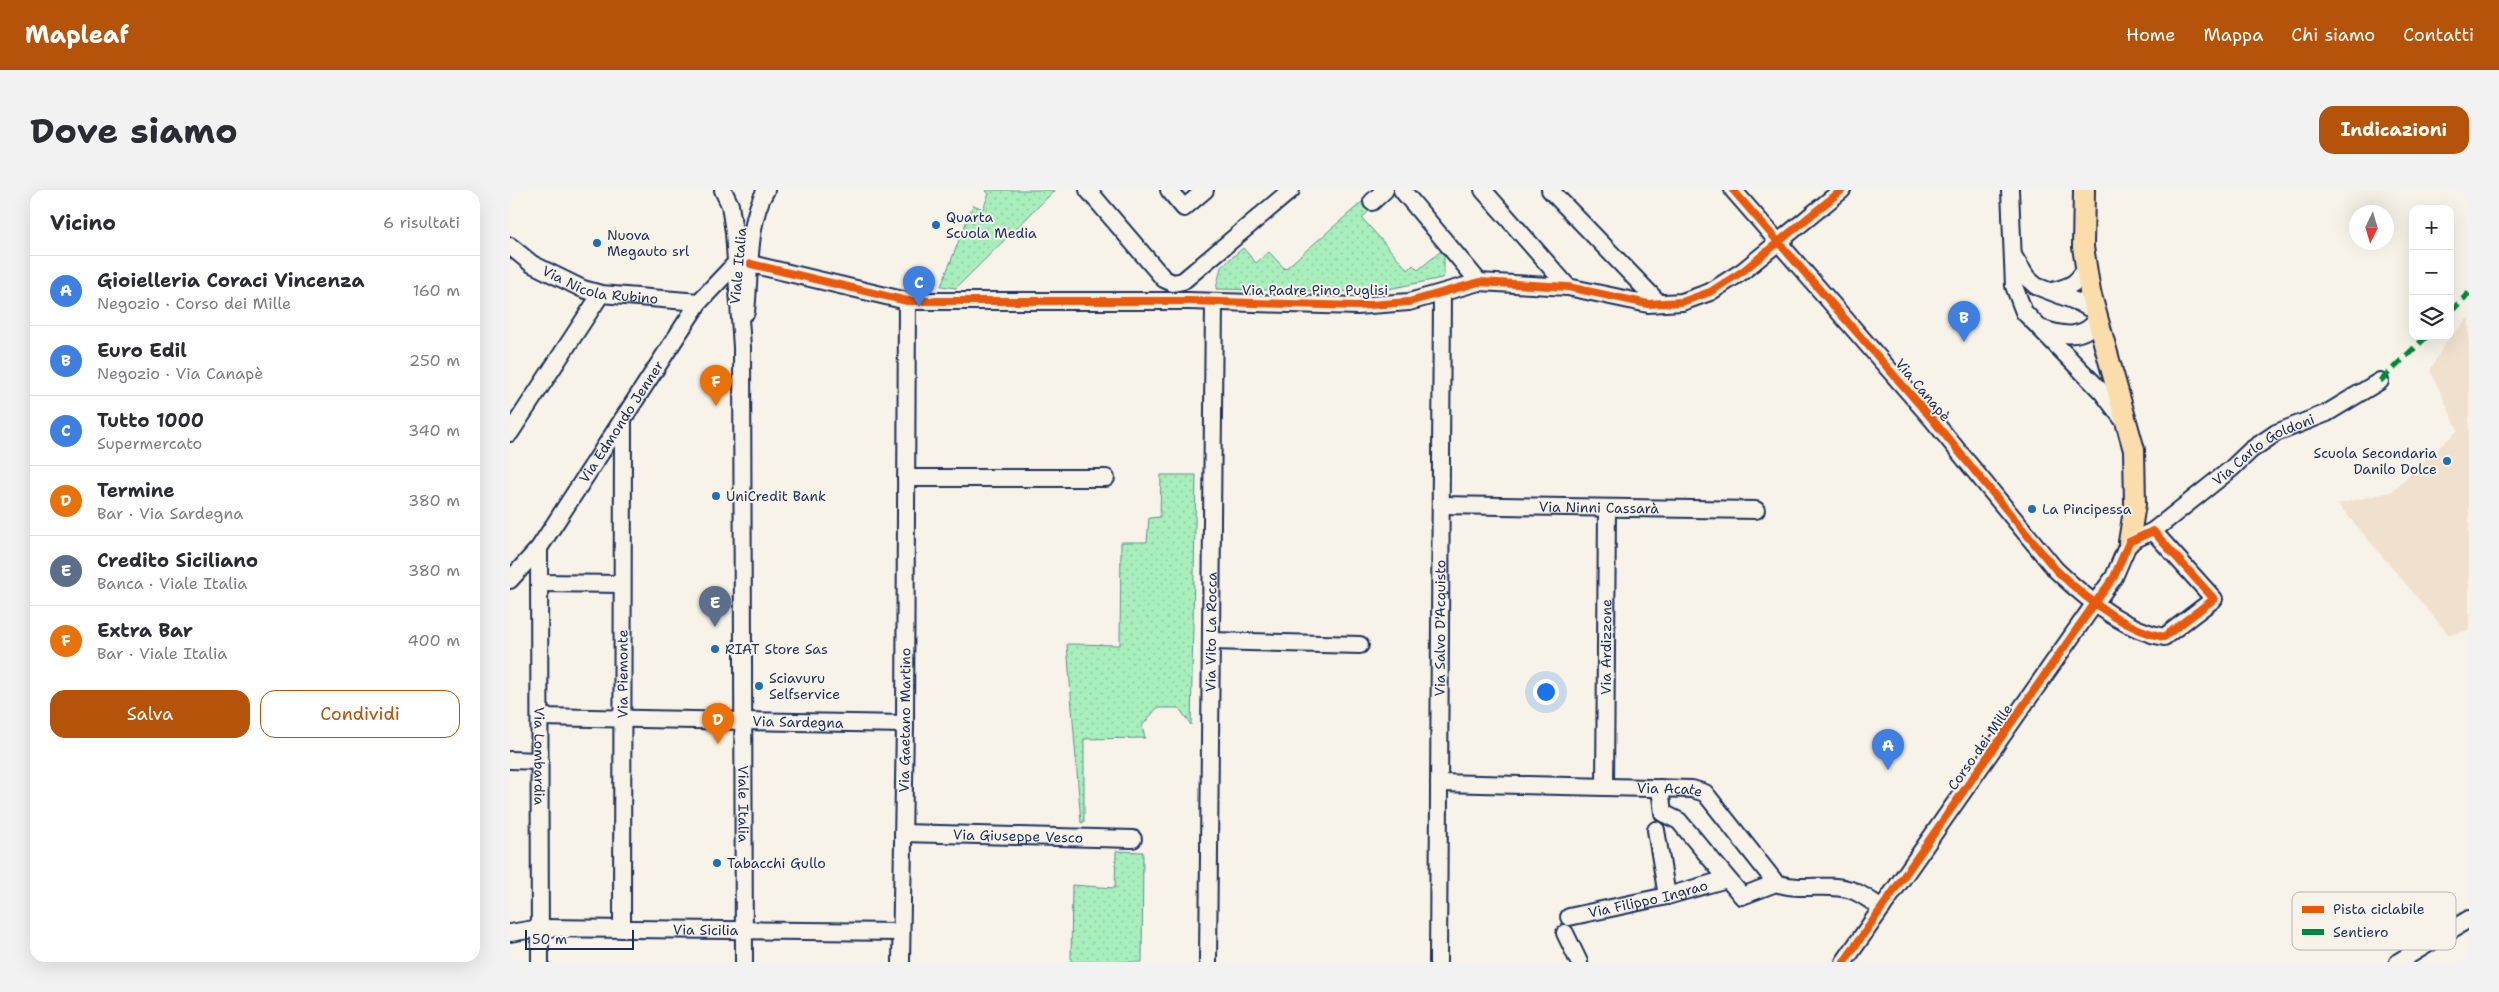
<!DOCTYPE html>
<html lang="it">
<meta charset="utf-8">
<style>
body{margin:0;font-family:"Shantell Sans",sans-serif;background:#f2f2f3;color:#2b2b33}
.controls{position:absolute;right:15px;top:15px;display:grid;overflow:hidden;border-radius:10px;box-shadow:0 5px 20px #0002}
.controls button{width:45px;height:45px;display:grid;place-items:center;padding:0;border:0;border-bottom:1px solid #e1e1e2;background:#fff;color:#2b2b33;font:25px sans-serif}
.compass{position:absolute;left:1839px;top:15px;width:45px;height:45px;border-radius:50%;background:#fff;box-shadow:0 5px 20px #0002;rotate:185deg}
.scale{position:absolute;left:15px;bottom:12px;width:109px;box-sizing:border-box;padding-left:5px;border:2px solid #1b2f5e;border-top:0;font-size:14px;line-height:18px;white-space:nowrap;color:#1b2f5e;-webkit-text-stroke:4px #f7f3e8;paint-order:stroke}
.you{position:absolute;left:1035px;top:501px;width:18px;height:18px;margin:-12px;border:4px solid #fff;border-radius:50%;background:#1a73e8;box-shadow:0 0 0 8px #1a73e833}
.badge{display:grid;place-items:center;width:32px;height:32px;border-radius:50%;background:#b45309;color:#fff;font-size:16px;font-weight:700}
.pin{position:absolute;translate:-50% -41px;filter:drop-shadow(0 1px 2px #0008)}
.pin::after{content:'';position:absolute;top:26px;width:18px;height:15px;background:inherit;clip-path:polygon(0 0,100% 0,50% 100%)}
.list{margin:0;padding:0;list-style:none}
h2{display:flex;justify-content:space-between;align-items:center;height:65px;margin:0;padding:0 20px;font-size:21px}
h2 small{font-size:16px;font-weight:400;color:#7c7c81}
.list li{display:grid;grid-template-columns:32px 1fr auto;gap:15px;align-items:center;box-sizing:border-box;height:70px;padding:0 20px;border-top:1px solid #e1e1e2}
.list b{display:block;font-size:19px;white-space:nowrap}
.list p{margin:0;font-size:16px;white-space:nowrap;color:#7c7c81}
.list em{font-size:16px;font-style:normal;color:#7c7c81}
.actions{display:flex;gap:10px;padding:15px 20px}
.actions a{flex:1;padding:11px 0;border:1px solid #b45309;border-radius:15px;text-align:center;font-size:18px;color:#b45309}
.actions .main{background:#b45309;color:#fff}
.icon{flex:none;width:28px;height:28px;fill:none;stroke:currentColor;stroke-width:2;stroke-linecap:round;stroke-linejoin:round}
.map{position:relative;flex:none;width:1959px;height:772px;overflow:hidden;border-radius:15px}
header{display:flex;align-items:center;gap:30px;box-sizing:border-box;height:70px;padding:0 25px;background:#b45309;color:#fff}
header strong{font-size:24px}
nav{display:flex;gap:28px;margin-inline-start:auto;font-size:18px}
.intro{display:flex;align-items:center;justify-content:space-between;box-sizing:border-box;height:120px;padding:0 30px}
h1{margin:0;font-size:35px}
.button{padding:12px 22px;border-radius:15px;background:#b45309;color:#fff;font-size:18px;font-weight:700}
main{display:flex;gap:30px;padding:0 30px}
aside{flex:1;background:#fff;border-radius:15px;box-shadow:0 5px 20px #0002}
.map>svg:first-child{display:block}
</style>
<header>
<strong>Mapleaf</strong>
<nav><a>Home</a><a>Mappa</a><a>Chi siamo</a><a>Contatti</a></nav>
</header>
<div class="intro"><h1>Dove siamo</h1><a class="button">Indicazioni</a></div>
<main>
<aside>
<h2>Vicino<small>6 risultati</small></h2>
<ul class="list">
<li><span class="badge" style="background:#3f7fe0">A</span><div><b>Gioielleria Coraci Vincenza</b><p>Negozio · Corso dei Mille</p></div><em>160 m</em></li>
<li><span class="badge" style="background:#3f7fe0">B</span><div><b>Euro Edil</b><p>Negozio · Via Canapè</p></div><em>250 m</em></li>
<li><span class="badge" style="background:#3f7fe0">C</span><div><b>Tutto 1000</b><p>Supermercato</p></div><em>340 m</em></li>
<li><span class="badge" style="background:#e8710a">D</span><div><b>Termine</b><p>Bar · Via Sardegna</p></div><em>380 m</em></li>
<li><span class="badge" style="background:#5c6f8a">E</span><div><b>Credito Siciliano</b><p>Banca · Viale Italia</p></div><em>380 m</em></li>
<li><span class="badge" style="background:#e8710a">F</span><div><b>Extra Bar</b><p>Bar · Viale Italia</p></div><em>400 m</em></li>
</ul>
<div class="actions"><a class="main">Salva</a><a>Condividi</a></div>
</aside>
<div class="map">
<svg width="1959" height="772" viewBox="0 0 1959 772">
<defs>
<pattern id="grass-dots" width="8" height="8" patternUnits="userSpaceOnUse" patternTransform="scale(1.25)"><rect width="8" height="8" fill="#a8efbc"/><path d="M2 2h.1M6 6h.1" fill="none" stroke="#90cda4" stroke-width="1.8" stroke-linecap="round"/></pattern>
</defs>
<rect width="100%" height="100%" fill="#f7f3e8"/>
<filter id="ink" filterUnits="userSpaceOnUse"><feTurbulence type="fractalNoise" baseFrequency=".02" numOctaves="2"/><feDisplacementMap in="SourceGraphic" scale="10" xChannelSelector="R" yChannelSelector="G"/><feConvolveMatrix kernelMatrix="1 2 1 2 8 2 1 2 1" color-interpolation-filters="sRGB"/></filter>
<g filter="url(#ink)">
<!-- built -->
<path fill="#f0e1ce" d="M1959 127V440L1939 445 1828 314 1881 302 1948 240 1920 180 1935 153Z"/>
<!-- grass -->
<path fill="url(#grass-dots)" stroke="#628f8d" d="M475 0H545L446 98 431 96 463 15 473 19 479 4Z
M852 12 859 21 852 28 898 80 903 75 908 80 930 62 934 63V85L932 88 864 102 706 99 711 77 733 58 746 73 759 62 775 79Z
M651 285H686L681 535 669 518H647L632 536 635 548 574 549V632L571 633 557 454 610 455 611 352H637L639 328 650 327Z
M606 661 633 662 632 772H561L562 695 605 698Z"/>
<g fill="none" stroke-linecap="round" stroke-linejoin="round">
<defs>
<g id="minor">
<path id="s1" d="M213 0 220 15 224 42 232 157 234 772"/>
<path d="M578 0 654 89 663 93 673 91 781 0"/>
<path d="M659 0 674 18 695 0"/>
<path d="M892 0 969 92"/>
<path d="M973 0 1058 97"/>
<path d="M1040 0 1149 113"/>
<path d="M1223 0 1422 229 1546 380C1574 407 1615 440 1654 447L1704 409 1643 341 1619 352 1604 387 1585 413 1334 772"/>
<path d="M1500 0 1504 96 1514 122 1592 202 1614 231"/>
<path d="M862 12 875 0"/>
<path id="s2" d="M0 56 22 74 73 99 91 104 189 112"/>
<path d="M1504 67 1517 88 1526 96 1570 113 1586 122"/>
<path d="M241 74 397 111H679L847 116 899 112 969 92 1058 97 1138 114 1172 112 1200 102 1233 81 1332 0"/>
<path d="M1542 101C1560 97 1569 93 1576 76"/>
<path d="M236 122C240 86 237 31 256 0"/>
<path d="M1530 138C1552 146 1573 150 1588 129"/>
<path d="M0 243 91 104"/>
<path d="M396 288H596"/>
<path id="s3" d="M931 315 1246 320"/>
<path id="s4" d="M1643 341 1721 279 1741 260 1766 243 1817 223 1870 191"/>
<path id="s5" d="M29 358 30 772"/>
<path id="s6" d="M0 390 29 358 189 112 225 74"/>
<path d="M30 393 112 394"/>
<path d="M701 451 850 455"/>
<path id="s7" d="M30 527 395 534"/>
<path d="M0 570 30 571"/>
<path id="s8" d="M929 593 1182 599 1195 603 1266 693C1291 702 1317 692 1341 700 1351 703 1362 712 1372 718"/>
<path id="s9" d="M1095 597 1097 318"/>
<path d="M1150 598 1153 623 1169 631 1232 706 1266 693"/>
<path d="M1146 640 1157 706"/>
<path id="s10" d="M393 643 623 649"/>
<path id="s11" d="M1059 727 1157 706 1217 689"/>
<path id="s12" d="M112 739 113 229"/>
<path id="s13" d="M0 743 30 738 391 742"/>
<path d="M1055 743 1069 772"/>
<path id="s14" d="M391 772 395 534 397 111"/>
<path id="s15" d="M698 772 704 112"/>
<path id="s16" d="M928 772 932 103"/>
<path d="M1888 772 1959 729"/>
</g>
<path id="major" d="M1574 0 1573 57 1580 102 1624 260 1625 314 1619 352"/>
</defs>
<!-- minor casing -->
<use href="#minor" stroke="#1b2f5e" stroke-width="20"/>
<!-- major casing -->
<use href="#major" stroke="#1b2f5e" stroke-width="24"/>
<!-- minor -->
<use href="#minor" stroke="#f7f3e8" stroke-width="16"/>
<!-- major -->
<use href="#major" stroke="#fbddab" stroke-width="20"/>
<!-- quiet -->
<path stroke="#00873e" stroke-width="6" stroke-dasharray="12 6" stroke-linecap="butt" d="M1940 122 1959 103
M1870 191 1917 146"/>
<defs>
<path id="cycleway" d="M1223 0 1422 229 1546 380C1574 407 1615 440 1654 447L1704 409 1643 341 1619 352 1604 387 1585 413 1334 772
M241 74 397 111H679L847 116 899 112 969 92 1058 97 1138 114 1172 112 1200 102 1233 81 1332 0"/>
</defs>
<!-- cycleway casing -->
<use href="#cycleway" stroke="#f7f3e8" stroke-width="11"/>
<!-- cycleway -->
<use href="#cycleway" stroke="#e8590c" stroke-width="8"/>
</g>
</g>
<!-- markers -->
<g fill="#1f6fb2" stroke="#f7f3e8" stroke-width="2">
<circle cx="426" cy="35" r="5"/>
<circle cx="87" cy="53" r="5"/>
<circle cx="1937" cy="271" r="5"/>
<circle cx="206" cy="306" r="5"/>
<circle cx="1522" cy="319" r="5"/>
<circle cx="205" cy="459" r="5"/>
<circle cx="249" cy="496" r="5"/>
<circle cx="207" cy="673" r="5"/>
</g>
<g text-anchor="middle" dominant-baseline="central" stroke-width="4" stroke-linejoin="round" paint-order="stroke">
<!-- poi labels -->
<g font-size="14" fill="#1b2f5e" stroke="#f7f3e8" text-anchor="start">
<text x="436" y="27">Quarta<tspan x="436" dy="16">Scuola Media</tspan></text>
<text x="97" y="45">Nuova<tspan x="97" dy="16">Megauto srl</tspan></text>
<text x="1927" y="263" text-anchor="end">Scuola Secondaria<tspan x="1927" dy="16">Danilo Dolce</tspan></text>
<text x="216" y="306">UniCredit Bank</text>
<text x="1532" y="319">La Pincipessa</text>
<text x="215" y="459">RIAT Store Sas</text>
<text x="259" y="488">Sciavuru<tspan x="259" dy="16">Selfservice</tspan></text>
<text x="217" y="673">Tabacchi Gullo</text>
</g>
<!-- street labels -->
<g font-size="14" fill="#1b2f5e" stroke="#f7f3e8">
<text transform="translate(228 76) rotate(-85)">Viale Italia</text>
<text stroke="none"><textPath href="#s2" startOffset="101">Via Nicola Rubino</textPath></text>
<text x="805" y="100">Via Padre Pino Puglisi</text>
<text transform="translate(1413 200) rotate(50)">Via Canapè</text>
<text stroke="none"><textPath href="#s6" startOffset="194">Via Edmondo Jenner</textPath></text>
<text stroke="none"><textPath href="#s4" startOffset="138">Via Carlo Goldoni</textPath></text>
<text stroke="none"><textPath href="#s3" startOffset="158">Via Ninni Cassarà</textPath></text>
<text stroke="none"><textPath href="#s16" startOffset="334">Via Salvo D'Acquisto</textPath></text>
<text stroke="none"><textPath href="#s15" startOffset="330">Via Vito La Rocca</textPath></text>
<text stroke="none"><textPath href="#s9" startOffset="140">Via Ardizzone</textPath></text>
<text stroke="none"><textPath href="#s12" startOffset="255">Via Piemonte</textPath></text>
<text stroke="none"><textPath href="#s14" startOffset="242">Via Gaetano Martino</textPath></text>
<text stroke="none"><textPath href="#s7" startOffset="258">Via Sardegna</textPath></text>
<text transform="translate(1470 557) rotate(-55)">Corso dei Mille</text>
<text stroke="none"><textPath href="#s5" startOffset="208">Via Lombardia</textPath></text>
<text stroke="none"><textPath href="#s8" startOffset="231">Via Acate</textPath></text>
<text stroke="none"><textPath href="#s1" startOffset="616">Viale Italia</textPath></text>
<text stroke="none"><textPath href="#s10" startOffset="115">Via Giuseppe Vesco</textPath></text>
<text stroke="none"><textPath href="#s11" startOffset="81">Via Filippo Ingrao</textPath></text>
<text stroke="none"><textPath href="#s13" startOffset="196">Via Sicilia</textPath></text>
</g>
</g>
<!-- legend -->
<rect x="1782" y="702" width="164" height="58" rx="8" fill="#f7f3e8" stroke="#b5b8bf" stroke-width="1"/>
<rect x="1792" y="716" width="22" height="7" fill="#e8590c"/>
<rect x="1792" y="739" width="22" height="6" fill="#00873e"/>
<g font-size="14" fill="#1b2f5e">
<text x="1823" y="724">Pista ciclabile</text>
<text x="1823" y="747">Sentiero</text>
</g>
</svg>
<div class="controls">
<button>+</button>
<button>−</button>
<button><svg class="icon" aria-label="layers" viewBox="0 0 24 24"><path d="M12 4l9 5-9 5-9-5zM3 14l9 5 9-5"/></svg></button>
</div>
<svg class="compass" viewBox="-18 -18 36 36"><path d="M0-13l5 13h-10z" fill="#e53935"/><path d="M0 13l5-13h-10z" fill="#7c7c81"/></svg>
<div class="scale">50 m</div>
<div class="you"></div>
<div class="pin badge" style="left:1378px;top:580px;background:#3f7fe0">A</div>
<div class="pin badge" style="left:1454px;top:152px;background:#3f7fe0">B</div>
<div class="pin badge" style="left:409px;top:117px;background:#3f7fe0">C</div>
<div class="pin badge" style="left:208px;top:554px;background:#e8710a">D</div>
<div class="pin badge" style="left:205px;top:437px;background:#5c6f8a">E</div>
<div class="pin badge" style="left:206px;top:216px;background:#e8710a">F</div>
</div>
</main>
